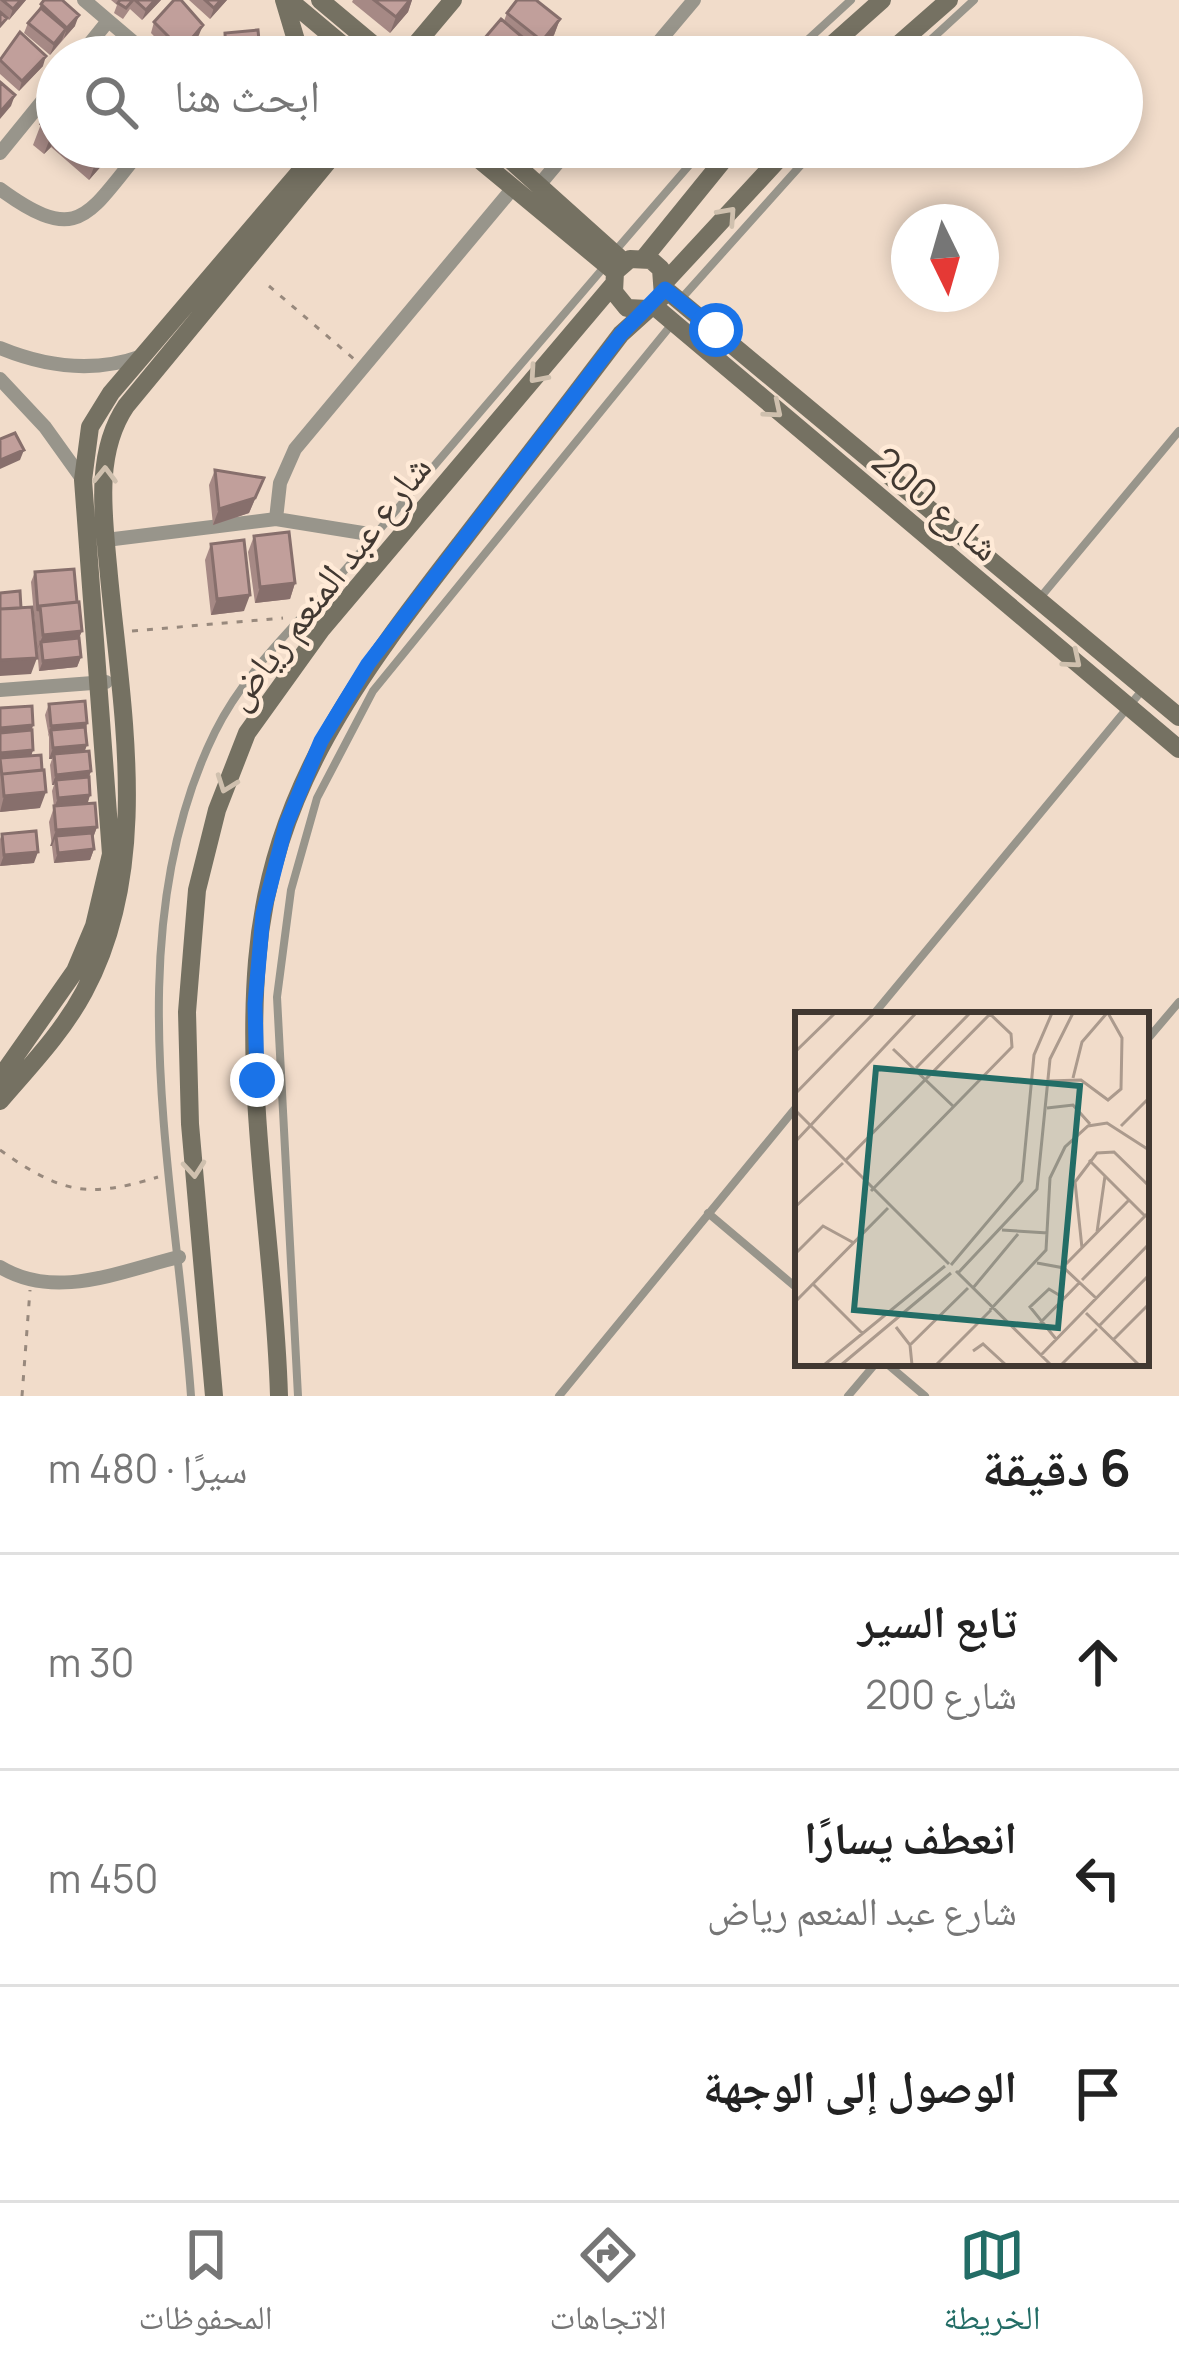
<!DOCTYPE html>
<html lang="ar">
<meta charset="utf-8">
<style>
body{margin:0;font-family:Manrope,"Noto Naskh Arabic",sans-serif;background:#f6f6f6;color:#222;direction:rtl}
.compass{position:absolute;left:891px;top:204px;width:108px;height:108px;border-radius:50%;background:#fff;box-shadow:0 6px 18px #0003;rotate:175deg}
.stop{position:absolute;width:36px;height:36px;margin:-27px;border:9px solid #1a73e8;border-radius:50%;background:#fff}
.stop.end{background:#1a73e8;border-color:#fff;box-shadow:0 3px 12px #0008}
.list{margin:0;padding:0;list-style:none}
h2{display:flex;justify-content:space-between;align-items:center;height:156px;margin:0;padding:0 48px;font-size:51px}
h2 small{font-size:39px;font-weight:400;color:#767676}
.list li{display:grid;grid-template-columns:78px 1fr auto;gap:36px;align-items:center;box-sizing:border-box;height:216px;padding:0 48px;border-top:3px solid #e0e0e0}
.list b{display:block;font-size:45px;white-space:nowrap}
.list p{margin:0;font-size:39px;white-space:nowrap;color:#767676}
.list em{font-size:39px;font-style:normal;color:#767676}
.icon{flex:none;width:66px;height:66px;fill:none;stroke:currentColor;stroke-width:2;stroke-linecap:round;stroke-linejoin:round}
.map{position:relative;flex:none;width:1179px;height:1396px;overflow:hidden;direction:ltr}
.search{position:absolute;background:#fff;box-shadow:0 6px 18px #0003;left:36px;right:36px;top:36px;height:132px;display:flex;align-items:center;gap:30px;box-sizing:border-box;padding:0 42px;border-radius:66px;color:#767676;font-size:45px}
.sheet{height:804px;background:#fff}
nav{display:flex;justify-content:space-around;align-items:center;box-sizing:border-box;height:168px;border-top:3px solid #e0e0e0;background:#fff;font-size:33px;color:#767676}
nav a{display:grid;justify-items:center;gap:6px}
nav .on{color:#236d66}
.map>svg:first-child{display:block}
</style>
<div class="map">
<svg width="1179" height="1396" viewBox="0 0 1179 1396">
<rect width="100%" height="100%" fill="#f1dcca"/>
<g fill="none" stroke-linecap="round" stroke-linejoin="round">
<!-- path -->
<path stroke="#98897d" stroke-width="3" stroke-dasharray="6 9" stroke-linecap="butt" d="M269 286 354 359
M132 631 283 618
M0 1150C61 1193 87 1199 158 1177
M22 1396 30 1290"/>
<!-- lane -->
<path stroke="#98958b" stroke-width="8" d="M789 57 851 0
M912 57 974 0
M616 250 705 147
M681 299 817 147
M1039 599 1179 431
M873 1015 1144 688
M1146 1041 1179 1002
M708 1213 798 1289
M886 1363 925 1396
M191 1396C176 1182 115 935 215 732 248 665 309 613 357 556 440 460 522 362 605 266
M298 1396 277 997 291 890 317 798 373 691 672 324
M559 1396 798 1105
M848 1396 876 1363"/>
<!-- street -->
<path stroke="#98958b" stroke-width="14" d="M84 0 151 57
M79 57 108 21
M646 57 694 0
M0 153 57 83
M540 184 571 147
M0 189C82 249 88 212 144 147
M0 348C46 367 95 373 142 356
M0 379 45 427 83 480
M276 519 280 483 295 449 513 188
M106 540 276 519 375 535
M0 690 106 682
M0 1267C56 1301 120 1271 179 1257"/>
<!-- secondary -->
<path stroke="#757162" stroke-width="18" d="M284 0 301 57
M289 0 357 57
M320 0 388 57
M405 57 453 0
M818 57 882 0
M884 57 949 0
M464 147 615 272
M496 147 624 262
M644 258 734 147
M665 282 790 147
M665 289 1179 717
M654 306 1179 749
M0 1078 75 971 94 926 111 854 83 480 90 427 111 393 321 147
M0 1101C30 1066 62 1033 84 992 152 866 122 712 109 576 104 519 93 455 126 406L340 147
M214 1396 190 1124 187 1012 197 890 217 810 247 733 321 630 612 286
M279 1396C275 1252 245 1105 257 961 271 789 360 674 461 543 514 474 568 404 621 334L663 296 661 269 651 260 630 259 615 272 614 292 627 308 648 309"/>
</g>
<!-- wall -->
<path fill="#a68985" d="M0 0H26L9 20 0 12Z
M111 0H161L142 20 130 9 123 19 114 13 117 5Z
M189 0H227L210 19Z
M353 0H412L408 12 390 33 352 2Z
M41 4 75 26 50 55 24 33 28 23 38 11Z
M507 13 560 19 554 35 537 57 532 53 531 57H479L477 56 483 40 504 21Z
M154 22 199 35 181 57H174L151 33Z
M225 33 258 55 259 57H222L221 44Z
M0 58 43 66 19 91 0 74Z
M57 106V147H118L89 180 51 147 44 154 33 145 41 124Z
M215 470 264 478 249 513 213 525 209 485Z
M254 536 295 583 290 599 255 603 248 552Z
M211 544 244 611 211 615 205 560Z
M35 572 79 639 81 657 77 667 39 671 31 582Z
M49 704 87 723 85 751 91 771 89 777 90 795 87 803 97 827 93 838 94 849 90 860 54 863 49 822 54 807 52 791 54 785H52L50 765 52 759H49V737L45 715Z
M0 708 33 725 32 730 33 750 31 755 40 808 0 812Z
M2 834 34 863 0 866V839Z"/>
<!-- shaded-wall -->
<path fill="#876f6c" d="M21 0H26L9 20 13 9Z
M155 0H161L142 20 146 10Z
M221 0H227L210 19 214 8Z
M410 0H412L408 12 390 33 396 17Z
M79 15 75 26 64 38 67 28Z
M560 19 554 35 537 57 542 41Z
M203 25 199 35 179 57 182 50Z
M66 29 62 40 50 55 54 44Z
M46 56 43 66 19 91 22 81Z
M15 95 11 106 0 119V112Z
M57 127 51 147 44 154 52 133Z
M108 147H118L89 180 97 159Z
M24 450 20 460 0 469V460Z
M264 478 249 513 213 525 219 509Z
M295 583 290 599 255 603 260 587Z
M250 595 244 611 211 615 217 599Z
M82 631 76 646 41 642 37 650 43 635Z
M81 657 77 667 39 671 43 661Z
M37 658 31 674 0 676V660Z
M87 723 83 733 51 730 48 737 51 726Z
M33 725 29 736 0 739V728Z
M87 745 83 756 54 754 52 759H49L53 748Z
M33 750 30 760 0 763V753Z
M91 771 87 782 56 780 54 785H52L56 775Z
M46 792 40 808 0 812 4 796Z
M90 795 87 806 54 808 58 798Z
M97 827 91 843 56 836 52 846H50L56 830Z
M94 849 90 860 54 863 58 853Z
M38 852 34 863 0 866 4 855Z"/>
<!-- building -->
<path fill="#c19f9b" stroke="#876f6c" stroke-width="3" d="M2 0H21L13 9Z
M44 0H62L79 15 67 28 41 4Z
M120 0H133L126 8 118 3Z
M135 0H155L146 10Z
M174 0H181L203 25 182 50 154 22Z
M205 0H221L214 8Z
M374 0H410L396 17Z
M517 0H536L560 19 542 41 507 13Z
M41 8 66 29 54 44 28 23Z
M0 12 7 18 0 26Z
M501 19 534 47 526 57H503L483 40Z
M258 30 260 51 226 54 225 33Z
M20 32 46 56 22 81 0 60Z
M258 54 259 57H226Z
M0 82 15 95 0 112Z
M57 106V127L52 133 41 124Z
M83 147H108L97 159Z
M15 433 24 450 0 460V439Z
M215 470 264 478 255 498 219 509Z
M289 532 295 583 260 587 254 536Z
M244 540 250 595 217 599 211 544Z
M74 569 77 602 40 606 38 611 35 572Z
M20 591 21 608 0 609V593Z
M79 602 82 631 43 635 40 606Z
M32 607 37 658 0 660V609Z
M79 638 81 657 43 661 41 642Z
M85 701 87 723 51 726 49 704Z
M32 706 33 725 0 728V708Z
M85 727 87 745 53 748 51 730Z
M32 730 33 750 0 753V733Z
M89 751 91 771 56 775 54 754Z
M41 755 42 770 2 774V776L0 758Z
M44 770 46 792 4 796 2 774Z
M89 777 90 795 58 798 56 780Z
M95 803 97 827 56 830 54 806Z
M36 831 38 852 4 855 2 834Z
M92 833 94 849 58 853 56 836Z"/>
<!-- one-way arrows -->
<defs><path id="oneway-chevron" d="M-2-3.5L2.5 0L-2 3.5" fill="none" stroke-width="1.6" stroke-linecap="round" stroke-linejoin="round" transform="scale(3)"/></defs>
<g stroke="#cfc0ae">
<use href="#oneway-chevron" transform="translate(728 215) rotate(-48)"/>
<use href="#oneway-chevron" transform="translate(537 375) rotate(131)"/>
<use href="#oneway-chevron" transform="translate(774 410) rotate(40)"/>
<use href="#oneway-chevron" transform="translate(105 475) rotate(-89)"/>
<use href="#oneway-chevron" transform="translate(1073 660) rotate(40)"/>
<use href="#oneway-chevron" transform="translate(226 784) rotate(110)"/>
<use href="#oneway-chevron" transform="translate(194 1169) rotate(85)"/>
</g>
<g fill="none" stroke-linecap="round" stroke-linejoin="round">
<!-- route -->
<path stroke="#1a73e8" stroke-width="15" d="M257 1080 255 1004 263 914 286 825 321 741 368 664 621 334 665 289 716 330"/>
</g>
<g text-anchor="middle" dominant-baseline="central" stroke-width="9" stroke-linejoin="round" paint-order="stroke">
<!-- street labels -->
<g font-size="39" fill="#413831" stroke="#ffead7">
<text transform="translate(937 503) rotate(40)">شارع 200</text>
<text transform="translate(326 581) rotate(-52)">شارع عبد المنعم رياض</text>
</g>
</g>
<!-- overview -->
<g transform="translate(795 1012)">
<rect width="354" height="354" fill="#f1dcca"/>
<path fill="none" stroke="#ab9a8d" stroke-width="3" d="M353 4 354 41M98 37 159 95M0 40 40 1M121 56 175 1M278 66 287 30 312 1M252 69 286 68 313 88 326 77 327 26 313 1M0 82 79 1M252 96 278 93 295 112M0 98 154 252M326 114 354 86M0 130 121 1M51 148 196 1M294 148 350 204M76 179 217 35 216 22 194 1M0 195 48 151M207 218 253 221M302 220 310 164M287 236 280 170 302 141 319 140 354 174M0 242 28 214 59 231M242 251 269 256 301 286M271 252 334 188M156 253 227 169 239 43 257 1M161 259 256 353M163 261 242 177 255 47 278 1M287 268 354 200M18 272 68 322M178 276 223 222M0 290 93 196M195 298 251 238 255 166 270 135 293 114 312 111 354 138M291 301 344 353M245 311 285 270M304 314 354 263M101 315 115 333 117 353M261 327 235 295 254 277 269 286M318 328 354 292M115 333 173 276M178 339 188 332 211 353M246 343 354 232M29 353 150 254M46 353 156 261M141 353 196 298M266 353 302 317"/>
<path fill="#236d66" fill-opacity="0.15" stroke="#236d66" stroke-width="6" d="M81 56 285 74 263 316 59 298Z"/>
<rect width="354" height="354" fill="none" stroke="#413831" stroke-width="6"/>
</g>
</svg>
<svg class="compass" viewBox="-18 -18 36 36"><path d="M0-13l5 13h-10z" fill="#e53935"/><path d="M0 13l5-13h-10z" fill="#767676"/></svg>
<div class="stop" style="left:716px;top:330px"></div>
<div class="stop end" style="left:257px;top:1080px"></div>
<div class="search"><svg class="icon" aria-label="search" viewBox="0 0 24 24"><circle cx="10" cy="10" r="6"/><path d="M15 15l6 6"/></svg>ابحث هنا</div>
</div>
<section class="sheet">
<h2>6 دقيقة<small>سيرًا · 480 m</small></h2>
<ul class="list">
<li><svg class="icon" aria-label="ahead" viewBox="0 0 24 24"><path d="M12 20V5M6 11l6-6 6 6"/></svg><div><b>تابع السير</b><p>شارع 200</p></div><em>30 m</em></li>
<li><svg class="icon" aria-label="left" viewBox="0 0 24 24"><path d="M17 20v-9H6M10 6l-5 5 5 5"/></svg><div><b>انعطف يسارًا</b><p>شارع عبد المنعم رياض</p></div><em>450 m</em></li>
<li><svg class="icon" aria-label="arrive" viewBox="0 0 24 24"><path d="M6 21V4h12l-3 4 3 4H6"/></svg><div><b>الوصول إلى الوجهة</b></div></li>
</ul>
</section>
<nav>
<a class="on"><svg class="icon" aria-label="map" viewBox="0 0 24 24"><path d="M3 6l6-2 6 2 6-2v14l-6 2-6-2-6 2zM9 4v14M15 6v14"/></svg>الخريطة</a>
<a><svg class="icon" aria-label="directions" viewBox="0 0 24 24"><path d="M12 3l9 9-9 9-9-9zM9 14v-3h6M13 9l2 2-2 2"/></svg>الاتجاهات</a>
<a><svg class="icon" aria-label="saved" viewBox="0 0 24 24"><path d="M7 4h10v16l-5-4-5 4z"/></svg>المحفوظات</a>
</nav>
